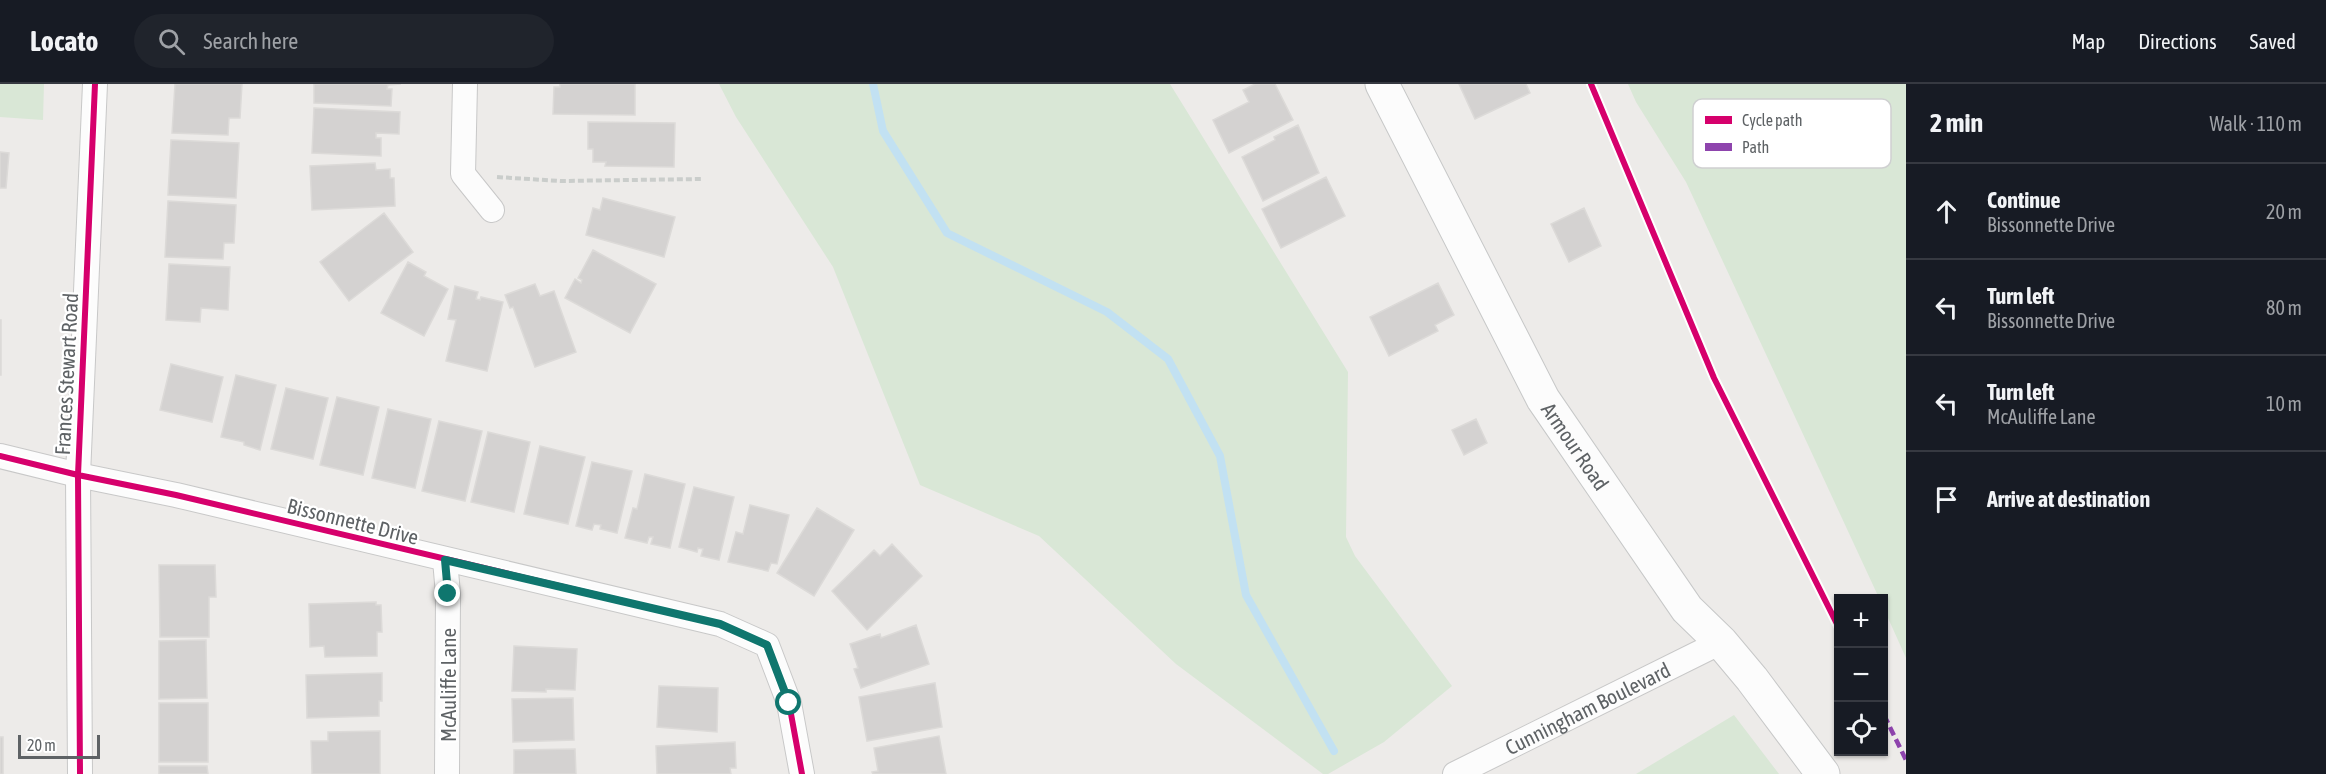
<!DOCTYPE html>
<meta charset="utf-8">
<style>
body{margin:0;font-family:"Asap Condensed",sans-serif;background:#20242c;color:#f1f3f6}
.controls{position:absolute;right:18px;bottom:18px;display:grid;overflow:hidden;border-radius:0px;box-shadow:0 2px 4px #0004}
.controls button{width:54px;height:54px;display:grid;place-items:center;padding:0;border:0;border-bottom:2px solid #363941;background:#171b24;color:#f1f3f6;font:30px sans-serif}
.scale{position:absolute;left:18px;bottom:15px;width:82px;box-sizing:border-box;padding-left:6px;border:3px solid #5e6265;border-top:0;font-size:16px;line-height:21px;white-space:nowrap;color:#5e6265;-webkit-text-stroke:4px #fff;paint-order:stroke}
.stop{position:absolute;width:18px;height:18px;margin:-14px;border:4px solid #0f766e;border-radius:50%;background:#fff}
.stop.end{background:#0f766e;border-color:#fff;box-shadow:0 2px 6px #0008}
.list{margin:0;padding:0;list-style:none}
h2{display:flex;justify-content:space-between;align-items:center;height:78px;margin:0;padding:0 24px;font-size:26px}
h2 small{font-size:20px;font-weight:400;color:#9ea1a6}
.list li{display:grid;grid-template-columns:39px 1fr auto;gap:18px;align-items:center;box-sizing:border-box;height:96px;padding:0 24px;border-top:2px solid #363941}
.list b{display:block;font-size:22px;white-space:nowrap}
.list p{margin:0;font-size:20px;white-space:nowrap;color:#9ea1a6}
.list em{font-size:20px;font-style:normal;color:#9ea1a6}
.icon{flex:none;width:33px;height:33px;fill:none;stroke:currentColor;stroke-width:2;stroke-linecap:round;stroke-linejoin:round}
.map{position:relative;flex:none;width:1906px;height:690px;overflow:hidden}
header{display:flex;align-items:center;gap:36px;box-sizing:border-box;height:84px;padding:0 30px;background:#171b24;border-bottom:2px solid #363941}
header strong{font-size:28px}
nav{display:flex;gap:33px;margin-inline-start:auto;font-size:21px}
.search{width:420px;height:54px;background:#20242c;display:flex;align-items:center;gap:15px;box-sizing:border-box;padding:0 21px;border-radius:33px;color:#9ea1a6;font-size:22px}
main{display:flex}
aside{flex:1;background:#171b24}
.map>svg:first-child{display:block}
</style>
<header>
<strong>Locato</strong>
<div class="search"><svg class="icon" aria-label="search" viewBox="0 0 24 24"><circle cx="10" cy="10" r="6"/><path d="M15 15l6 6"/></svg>Search here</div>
<nav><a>Map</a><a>Directions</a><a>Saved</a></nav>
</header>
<main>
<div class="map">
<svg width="1906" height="690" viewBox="0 0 1906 690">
<rect width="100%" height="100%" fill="#edebe9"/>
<!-- green -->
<path fill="#d9e7d6" d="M0 0H44L43 36 0 33Z
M719 0H1170L1348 288 1346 453 1355 472 1452 602 1384 658 1328 690H1323L1176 580 1039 452 920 401 833 183 736 33Z
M1628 0H1906V574L1884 525V514H1879L1686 98 1636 18Z
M1734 631 1779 690H1636Z"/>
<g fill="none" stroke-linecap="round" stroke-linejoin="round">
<!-- stream -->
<path stroke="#c2e1f2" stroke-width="8" d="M873 0 883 47 947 149 1107 228 1168 275 1220 372 1246 511 1334 667"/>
</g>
<!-- building -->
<path fill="#d4d2d1" stroke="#dcdad8" stroke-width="1.5" d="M175 0H242L240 34H229L228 51 172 49Z
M314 0H401L388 1 387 5H392L391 22 314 19Z
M560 0H635V31L553 30 554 3H560Z
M1255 0H1275L1293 36 1229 69 1213 36 1249 18 1243 6Z
M1459 0H1526L1530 9 1475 35Z
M314 24 400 28 399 50 376 49V54H381V72L312 69Z
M588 38 675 39 674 83 605 82 606 78H593V65H588Z
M1298 41 1319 89 1263 117 1242 73 1275 56 1274 53Z
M171 56 239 59 236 114 168 111Z
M0 68 9 69 6 104H0Z
M375 79 376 86 390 85V94H394L395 122 312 126 310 82Z
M1326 93 1345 132 1281 164 1262 125Z
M603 114 675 133 664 173 586 151 593 124 600 126Z
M168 117 236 121 234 159H224L223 175 165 173Z
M1584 124 1601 162 1569 178 1551 140Z
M384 129 413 168 349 217 320 178Z
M593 166 656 200 630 249 565 214 575 195 581 199 582 196 578 194Z
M408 178 426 188 424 192 448 205 424 252 381 229Z
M169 180 230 183 228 226 201 224 200 238 166 236Z
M1438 199 1454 231 1435 241 1438 247 1389 272 1370 233Z
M535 200 540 212 554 207 576 268 535 283 513 223 510 224 505 211Z
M455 202 478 208 476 215 480 216 481 213 503 218 487 287 446 277 456 236 448 235Z
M0 236H1V291H0Z
M171 280 223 293 212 338 160 326Z
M236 291 276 301 260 366 244 361V358L221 353Z
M286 304 328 314 313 375 271 365Z
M337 313 379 323 363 391 320 381Z
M388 325 431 335 415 404 372 394Z
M1476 335 1487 359 1464 371 1452 346Z
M439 337 482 347 465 417 422 407Z
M488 348 530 358 514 428 471 418Z
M540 362 585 373 568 440 524 430Z
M592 378 632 387 617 449 600 445 601 441 594 440 592 446 576 442Z
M645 390 685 400 670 464 651 460 653 453H649L647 459 625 454 633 424 637 425Z
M694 403 734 413 719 476 701 472 703 465 698 464 697 468 679 463Z
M750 421 789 431 777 480 771 479 768 487 728 478 736 448 743 450Z
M817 424 854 446 814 512 777 489Z
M892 460 922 492 867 546 832 507 874 466 880 472Z
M159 481H215L216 513H209V553H160Z
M376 518V521H381L382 548H377V572L325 573 324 562 310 563 309 520Z
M916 541 929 580 861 604 854 585 858 584 850 560 880 550 881 554Z
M206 556 207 614 159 615V557Z
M514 562 577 565 575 606 546 605V608L512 607Z
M382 589V617H379V632L307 634 306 591Z
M935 599 942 643 867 657 859 613Z
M659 602 718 604 717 648 657 643Z
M573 614 574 656 513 658 512 615Z
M159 619H208V678H159Z
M380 647V690H312L311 657H328V648Z
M939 652 946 690H873L872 688 878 687 874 664Z
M0 653H3V690H0Z
M735 658 736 684H730L731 690H657L656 662Z
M575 665 576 690H514V666Z
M159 682H207L208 690H159Z"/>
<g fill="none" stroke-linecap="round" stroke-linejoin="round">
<defs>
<g id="minor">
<path d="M465 0 463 90 492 126"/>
<path d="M0 372 78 391 176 411 720 540 767 561 789 619 802 690"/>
<path d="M445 476 448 510 447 690"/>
<path d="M80 690 78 391 95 0"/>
<path id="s1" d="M1455 690 1721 558"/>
</g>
<g id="secondary">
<path id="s2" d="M1382 0 1543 315 1687 525 1721 558 1752 595 1823 690"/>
</g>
</defs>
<!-- minor casing -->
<use href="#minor" stroke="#c8c8c8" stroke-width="26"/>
<!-- secondary casing -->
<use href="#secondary" stroke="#c7c8c8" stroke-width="35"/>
<!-- path -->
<path stroke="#cacdcb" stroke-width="4" stroke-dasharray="6 3" stroke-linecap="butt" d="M497 93 560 97 703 95"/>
<!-- minor -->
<use href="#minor" stroke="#fcfcfc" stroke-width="24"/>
<!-- secondary -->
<use href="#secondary" stroke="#fcfcfc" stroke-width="33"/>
<!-- quiet -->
<path stroke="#8e44ad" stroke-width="4.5" stroke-dasharray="9 4.5" stroke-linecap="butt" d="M1884 631 1906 676"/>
<defs>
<path id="cycleway" d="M1591 0 1714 294 1838 542
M0 372 78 391 176 411 720 540 767 561 789 619 802 690
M80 690 78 391 95 0"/>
</defs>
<!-- cycleway casing -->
<use href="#cycleway" stroke="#fff" stroke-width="10"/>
<!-- cycleway -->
<use href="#cycleway" stroke="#d6006c" stroke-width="6"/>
</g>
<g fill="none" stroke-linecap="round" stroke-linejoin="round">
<!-- route -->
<path stroke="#0f766e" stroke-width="8" d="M448 510 445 476 720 540 767 561 789 619"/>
</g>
<g text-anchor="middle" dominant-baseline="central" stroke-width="4.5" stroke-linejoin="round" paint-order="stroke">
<!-- street labels -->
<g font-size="21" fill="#5e6265" stroke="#fff">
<text transform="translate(66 290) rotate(-87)">Frances Stewart Road</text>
<text stroke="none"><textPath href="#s2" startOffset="411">Armour Road</textPath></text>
<text transform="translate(353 437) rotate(14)">Bissonnette Drive</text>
<text transform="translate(448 601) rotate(-90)">McAuliffe Lane</text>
<text stroke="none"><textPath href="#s1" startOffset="148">Cunningham Boulevard</textPath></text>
</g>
</g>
<!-- legend -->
<rect x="1693" y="15" width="198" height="69" rx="9" fill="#fff" stroke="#cfd0d1" stroke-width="1.5"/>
<rect x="1705" y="32" width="27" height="8" fill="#d6006c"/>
<rect x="1705" y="59" width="27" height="8" fill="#8e44ad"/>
<g font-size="16" fill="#5e6265">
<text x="1742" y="42">Cycle path</text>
<text x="1742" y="69">Path</text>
</g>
</svg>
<div class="controls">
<button>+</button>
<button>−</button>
<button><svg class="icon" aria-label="locate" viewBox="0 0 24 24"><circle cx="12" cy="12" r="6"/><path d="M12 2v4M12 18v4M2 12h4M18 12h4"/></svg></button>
</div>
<div class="scale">20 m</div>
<div class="stop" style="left:789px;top:619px"></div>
<div class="stop end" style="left:448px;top:510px"></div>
</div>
<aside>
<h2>2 min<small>Walk · 110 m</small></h2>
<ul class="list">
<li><svg class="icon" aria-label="ahead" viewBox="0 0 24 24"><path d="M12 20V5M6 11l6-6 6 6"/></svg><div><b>Continue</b><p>Bissonnette Drive</p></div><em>20 m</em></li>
<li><svg class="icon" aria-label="left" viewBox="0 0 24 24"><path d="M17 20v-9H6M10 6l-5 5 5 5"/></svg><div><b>Turn left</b><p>Bissonnette Drive</p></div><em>80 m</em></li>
<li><svg class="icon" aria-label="left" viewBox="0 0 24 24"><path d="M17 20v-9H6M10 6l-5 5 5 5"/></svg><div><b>Turn left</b><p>McAuliffe Lane</p></div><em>10 m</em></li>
<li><svg class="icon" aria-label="arrive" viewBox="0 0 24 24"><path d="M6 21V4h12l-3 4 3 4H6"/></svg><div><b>Arrive at destination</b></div></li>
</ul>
</aside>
</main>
